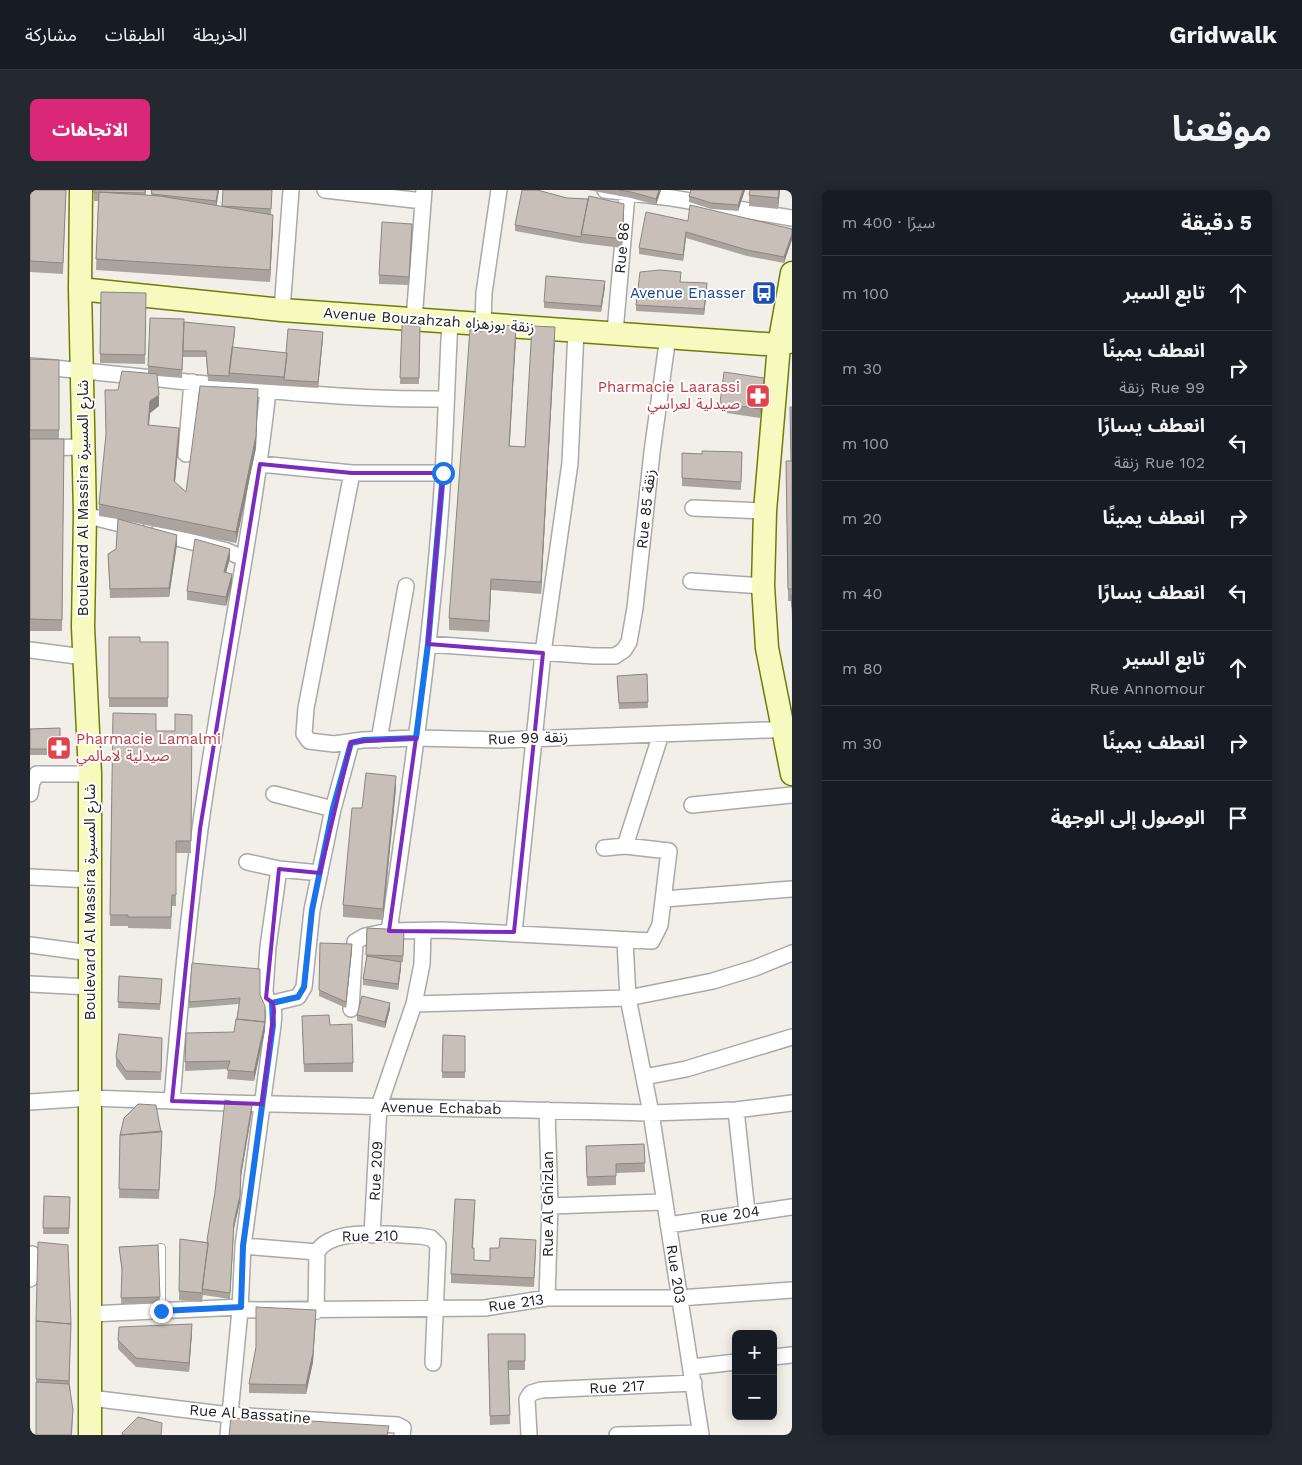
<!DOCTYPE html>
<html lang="ar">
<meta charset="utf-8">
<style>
body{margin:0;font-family:"Work Sans","Noto Sans Arabic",sans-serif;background:#242831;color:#f1f3f6;direction:rtl}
.controls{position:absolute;right:15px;bottom:15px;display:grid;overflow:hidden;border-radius:8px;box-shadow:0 2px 12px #0003}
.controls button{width:45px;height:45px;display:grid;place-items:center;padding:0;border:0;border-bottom:1px solid #363941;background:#171b24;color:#f1f3f6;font:25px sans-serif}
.stop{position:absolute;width:15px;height:15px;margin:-11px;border:4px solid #1a73e8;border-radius:50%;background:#fff}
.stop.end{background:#1a73e8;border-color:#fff;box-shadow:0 1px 5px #0008}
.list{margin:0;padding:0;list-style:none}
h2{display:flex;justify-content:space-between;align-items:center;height:65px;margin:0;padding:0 20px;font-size:21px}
h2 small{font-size:16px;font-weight:400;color:#9ea1a6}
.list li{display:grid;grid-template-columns:32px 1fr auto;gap:15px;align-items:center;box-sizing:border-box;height:75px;padding:0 20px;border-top:1px solid #363941}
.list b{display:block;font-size:19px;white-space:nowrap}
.list p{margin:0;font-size:16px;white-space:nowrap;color:#9ea1a6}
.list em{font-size:16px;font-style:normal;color:#9ea1a6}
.icon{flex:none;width:28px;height:28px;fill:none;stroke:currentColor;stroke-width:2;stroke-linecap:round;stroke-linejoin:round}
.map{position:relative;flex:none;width:762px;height:1245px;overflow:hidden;direction:ltr;border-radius:8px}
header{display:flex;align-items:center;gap:30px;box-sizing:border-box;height:70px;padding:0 25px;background:#171b24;border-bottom:1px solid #363941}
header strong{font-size:24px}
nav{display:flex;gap:28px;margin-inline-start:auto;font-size:18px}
.intro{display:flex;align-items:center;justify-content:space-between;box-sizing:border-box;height:120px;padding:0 30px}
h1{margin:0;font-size:35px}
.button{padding:12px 22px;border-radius:8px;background:#db2777;color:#fff;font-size:18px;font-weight:700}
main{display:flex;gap:30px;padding:0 30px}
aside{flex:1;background:#171b24;border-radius:8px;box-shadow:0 2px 12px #0003}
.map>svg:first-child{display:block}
</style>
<header>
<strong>Gridwalk</strong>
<nav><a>الخريطة</a><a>الطبقات</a><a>مشاركة</a></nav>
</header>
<div class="intro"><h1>موقعنا</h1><a class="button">الاتجاهات</a></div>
<main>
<aside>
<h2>5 دقيقة<small>سيرًا · 400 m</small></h2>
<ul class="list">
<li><svg class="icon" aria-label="ahead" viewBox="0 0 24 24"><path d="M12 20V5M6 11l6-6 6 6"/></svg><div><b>تابع السير</b></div><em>100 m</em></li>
<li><svg class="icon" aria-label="right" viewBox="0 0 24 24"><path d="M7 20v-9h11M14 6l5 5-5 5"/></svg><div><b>انعطف يمينًا</b><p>Rue 99 زنقة</p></div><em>30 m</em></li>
<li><svg class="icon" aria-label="left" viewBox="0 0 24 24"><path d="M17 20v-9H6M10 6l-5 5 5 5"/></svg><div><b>انعطف يسارًا</b><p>Rue 102 زنقة</p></div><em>100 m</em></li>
<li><svg class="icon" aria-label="right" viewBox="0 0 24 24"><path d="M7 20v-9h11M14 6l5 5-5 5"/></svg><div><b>انعطف يمينًا</b></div><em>20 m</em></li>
<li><svg class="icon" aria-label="left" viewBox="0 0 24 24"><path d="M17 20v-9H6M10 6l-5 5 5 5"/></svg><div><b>انعطف يسارًا</b></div><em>40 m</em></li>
<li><svg class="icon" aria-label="ahead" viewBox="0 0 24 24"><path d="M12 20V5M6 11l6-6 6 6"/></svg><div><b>تابع السير</b><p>Rue Annomour</p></div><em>80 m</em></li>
<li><svg class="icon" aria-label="right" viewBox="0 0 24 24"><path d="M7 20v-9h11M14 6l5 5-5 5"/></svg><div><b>انعطف يمينًا</b></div><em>30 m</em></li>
<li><svg class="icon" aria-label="arrive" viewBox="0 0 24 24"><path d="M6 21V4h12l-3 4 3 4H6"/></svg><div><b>الوصول إلى الوجهة</b></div></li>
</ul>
</aside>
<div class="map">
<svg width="762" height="1245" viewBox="0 0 762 1245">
<rect width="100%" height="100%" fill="#f2efe9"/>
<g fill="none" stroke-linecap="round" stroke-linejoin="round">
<defs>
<path id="lane" d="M131 1121V1058"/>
<path id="street" d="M295 0 393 11
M575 0 642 8 762 28
M252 120 261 0
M384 130 394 0
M453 133 454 103 469 0
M585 142 597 4
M0 176C139 187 277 211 416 209
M0 258 52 257
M156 264 162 192
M230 274 322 283H413
M322 283 276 518 274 544 279 551 304 554 333 550 386 548 471 550 762 539
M663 318 735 321
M55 325 106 338
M128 343 197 361 213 368
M661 391 733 396
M398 454 564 466H585L594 460 599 452 605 418 622 262 638 146
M0 460 54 467
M349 550 376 396
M0 604 2 592 7 584H60
M244 604 303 619
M662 615 762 605
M595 656 631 544
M217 672 249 679 290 683
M0 687 61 690
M634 709 762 699
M359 741C381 589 404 436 413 283 416 233 417 182 420 132
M484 742 513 463 540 273 546 140
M595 751 598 808 621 923 671 1245
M0 755 60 763
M0 794 60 797
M243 813 268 807 274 797 282 720 303 619 321 553
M384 814 598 808 683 791 725 778 762 763
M321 819 325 752 335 746 359 741 412 740 622 751 630 735 639 661 595 656 574 658
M614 887 656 879 762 847
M142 911C149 820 158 730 170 639 190 493 222 348 238 201
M0 912 60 908 198 913 621 923 706 920 762 913
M517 920 520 1016 517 1108
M706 920 717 1022
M520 1016 633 1012
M638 1035 762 1017
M342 1045 349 916 384 814 392 774 393 742
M213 1056 287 1062C302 1036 363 1045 390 1046L401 1048 408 1055 403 1173
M0 1089 2 1064
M210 1120 455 1118 517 1108H649L762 1100
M286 1121 287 1062
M60 1124 211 1117
M743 1167 762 1165
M662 1177 706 1172
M60 1208 200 1225 367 1235 373 1238 372 1245
M198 1245 210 1120 213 1056 243 835C244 823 246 816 236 808L235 801 238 757 249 679
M499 1245 497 1209 501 1203 511 1200 664 1193
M587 1245 671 1243"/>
<path id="secondary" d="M51 0 50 99 55 325 53 437 60 584V1245
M762 83 749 155 735 321 733 396 737 458 762 584
M50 99 252 120 749 155 762 151"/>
</defs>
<!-- lane casing -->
<use href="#lane" stroke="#a9a9a9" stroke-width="10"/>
<!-- street casing -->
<use href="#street" stroke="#a9a9a9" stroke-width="18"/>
<!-- secondary casing -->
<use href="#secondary" stroke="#707d05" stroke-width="25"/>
<!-- lane -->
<use href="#lane" stroke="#fff" stroke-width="8"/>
<!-- street -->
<use href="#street" stroke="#fff" stroke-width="15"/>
<!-- secondary -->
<use href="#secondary" stroke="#f7fabf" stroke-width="22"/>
</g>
<!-- wall -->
<path fill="#aba49e" d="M0 0H36L33 84 0 82Z
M116 0V5L121 6V0H189L186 16 192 17 242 0 241 25 243 37 240 92 66 80 68 11H64V2Z
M558 0H631L626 15 601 8Z
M715 0 708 21 681 19 659 12V6Z
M750 0 748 19 719 16V5Z
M537 8 558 9 594 23 592 58 551 53 485 41V35Z
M658 31 762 39 754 73 717 66 656 48 653 71 609 64V58Z
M382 42 379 95 349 94V85Z
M650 92 677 99 674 125 606 121V115Z
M575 97 571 122 514 118V112Z
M71 102 116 103 115 174 70 173Z
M154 132 205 143 203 157 256 163 293 148 288 198 178 191 176 167H153V163L152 188 127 186 129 216 120 223 119 235 149 250 145 292 156 302 228 210 226 258 206 353 91 330 147 354 139 407 80 408 78 364 86 359 88 329 69 326V314L88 200 118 183V176Z
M372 135 390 136 389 194H370Z
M451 142 486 147 479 256 495 257 525 149 511 404 461 400 459 442 419 440V428Z
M0 169 29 170V249H34L32 441H0Z
M734 196 730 228 690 222V213Z
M762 217V429L761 411H758L756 271H761Z
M712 262 711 300 652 296V263L672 264Z
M200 368 196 382 202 393 196 416 157 410V401Z
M79 447 110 452H138V517H79Z
M617 484 618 518 589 519 587 486Z
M83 523 126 541H145L162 525 161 663H146V716H142L141 739 98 738V736H80Z
M30 538V565H0V539Z
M366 598 353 730 313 727V715L332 618Z
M337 738 374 740 373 772H371V778L368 800 333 795V789L336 770Z
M290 753 322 760 316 818 289 806Z
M89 786 132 795 130 820 88 818Z
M230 805 235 840 224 891 197 889 198 879 155 881 156 843 204 842 209 814 159 818V812Z
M360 819 355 838 327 831V825Z
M272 826 300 835 323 873V882H274Z
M413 845 435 846V888H412Z
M132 848 131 890H96L86 876V867Z
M222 921 211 986 210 1012 204 1038 200 1109 173 1105 172 1112 149 1110 150 1049 177 1052V1050Z
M90 945 132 950 129 1009 89 1008Z
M614 954 615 982 586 983V995L557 996 556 956Z
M14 1006 40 1007 39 1044H13Z
M445 1018 443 1058 444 1070 460 1071 506 1059 504 1097 421 1093V1084Z
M38 1055 40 1195 43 1226 42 1245H6V1131Z
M128 1055 130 1113 91 1114 92 1084 89 1057Z
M286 1129 283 1172 276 1204 219 1203V1194L226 1157Z
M162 1142 159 1182 106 1177 88 1159V1150Z
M458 1144H495V1180H479L480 1234 460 1235Z"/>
<!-- shaded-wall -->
<path fill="#8b8681" d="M188 0H189L186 20V11Z
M629 0H631L626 15V9Z
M713 0H715L708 21V15Z
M749 0H750L748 19V8Z
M594 14V23L592 58V49Z
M243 25V37L240 92V80Z
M382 34V42L379 95V87Z
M656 42V48L653 71V65Z
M762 44V50L754 73V67Z
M575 91V97L571 122V116Z
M677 93V99L674 125V119Z
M486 136V147L479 268V256Z
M525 137V149L511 404V392Z
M293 142V148L288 198V192Z
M734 188V196L730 228V219Z
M228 199 226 258 206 353V342Z
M129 205V216L120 223 118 246V235L120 211Z
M149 238V250L144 302V291Z
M147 345V354L139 407V398Z
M200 359V368L194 390V382Z
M202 384V393L196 416V407Z
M461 389V400L459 442V431Z
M366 586V598L353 730V719Z
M322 754V760L316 818V812Z
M371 772V778L368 800V794Z
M360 813V819L355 838V832Z
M235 832V840L224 891V882Z
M222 915V921L211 986 210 1012 204 1038 200 1109 204 1032 211 980Z
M286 1120 283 1172 276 1204V1195Z
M162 1134V1142L159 1182V1173Z"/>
<!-- building -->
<path fill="#c7bfb8" stroke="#8b8681" d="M0 0H36L33 73 0 71Z
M64 0H115V3L64 2Z
M121 0H188L186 11 122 4Z
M193 0H242L241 19 192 16Z
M492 0H507L537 8 558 9 551 47 485 35Z
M589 0H629L626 9 601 2Z
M661 0H713L708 15 681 13 659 6Z
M720 0H749L748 8 719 5Z
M69 2 130 6 243 25 240 80 66 69Z
M559 6 594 14 592 49 551 44Z
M660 15 762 39V44L754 67 717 60 656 42 653 65 609 58 616 22 658 31Z
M352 32 382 34 379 87 349 85Z
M630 80 651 82 650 92 677 93 674 119 606 115 610 82Z
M516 86 575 91 571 116 514 112Z
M71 102 116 103 115 165 70 164Z
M120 128 154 129 152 180 118 176Z
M154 132 205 137 199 186 178 185 176 161H153Z
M456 134 486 136 479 256 495 257 502 136 525 137 511 392 461 389 459 431 419 428 440 139 451 142Z
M372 135 390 136 389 188H370Z
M258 139 293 142 288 192 254 190 257 163H256Z
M202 157 257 163 254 187 199 183Z
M0 169 29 170V240H0Z
M92 181 127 184 129 205 120 211 118 235 149 238 144 291 156 302 170 196 228 199 226 246 206 342 69 314 76 244 75 200H88Z
M694 182 734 188 730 219 690 213Z
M760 217H762V271H761Z
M0 249H34L32 430 0 429Z
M672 261 712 262 711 292 652 288V263L672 264Z
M756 271H762V399H758Z
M88 329 147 345 139 398 80 399 78 364 86 359Z
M165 349 200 359 194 382 202 384 196 407 157 401Z
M761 405H762V417Z
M79 447H110V452H138V508H79Z
M617 484 618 512 589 513 587 486Z
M83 523 126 524V541H145V524L162 525 161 651H146V705H142L141 727H98V725H80Z
M30 538V559H0V539Z
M336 583 366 586 353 719 313 715 322 618H332Z
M337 738 374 740 373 766 336 765Z
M290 753 322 754 316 812 289 800Z
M337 766 371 772 368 794 333 789Z
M162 773 230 779V805L235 816V832L207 829 210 808 159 812Z
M89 786 132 789 130 814 88 812Z
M332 806 360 813 355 832 327 825Z
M299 825 300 835 322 834 323 873 274 874 272 826Z
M206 829 235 832 224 882 197 880 200 871 155 872 156 843 204 842Z
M89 844 132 848 131 882 96 881 86 867Z
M413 845 435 846V882H412Z
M195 910 222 915 211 980 210 1006 204 1032 200 1103 172 1099 178 1055V1052L177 1050 185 1002Z
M108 914 126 915 131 942 90 945 94 928Z
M132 941 129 1000 89 999 90 945Z
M614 954 615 973 586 974V986L557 987 556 956Z
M14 1006 40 1007 39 1038H13Z
M425 1009 445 1010 442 1058H444V1070L460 1071V1058H469L470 1048 506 1050 504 1088 421 1084Z
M150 1049 178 1053 172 1103 149 1101Z
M8 1052 38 1055 41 1134 6 1131Z
M128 1055 130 1107 91 1108 92 1079 89 1057Z
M226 1117 286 1120 283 1163 276 1195 219 1194 226 1157Z
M6 1131 41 1134 39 1191 6 1189Z
M162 1134 159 1173 106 1168 88 1150 89 1137Z
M458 1144H495V1171H478L480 1225 460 1226Z
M6 1192 39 1194 43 1220 41 1245H6Z
M108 1227 132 1233 131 1245H92V1243Z
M201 1227 223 1231 265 1230 359 1236 357 1245H199Z"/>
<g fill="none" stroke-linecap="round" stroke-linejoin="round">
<!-- route -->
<path stroke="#1a73e8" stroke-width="6" d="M131 1121 211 1117 213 1056 243 835 242 813 268 807 274 797 282 720 303 618 321 553 334 550 386 548 398 454 413 283"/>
</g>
<!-- marked area -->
<path fill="none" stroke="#7b2cbf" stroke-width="4" stroke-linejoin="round" d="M230 274 322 283H413L398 454 513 463 484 742 359 741 386 548 321 552 290 683 249 679 236 808 243 813 244 821 232 914 142 911 170 639Z"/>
<!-- icons -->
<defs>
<symbol id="bus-square" viewBox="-11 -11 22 22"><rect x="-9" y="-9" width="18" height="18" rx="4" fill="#1a4fb4" stroke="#fff"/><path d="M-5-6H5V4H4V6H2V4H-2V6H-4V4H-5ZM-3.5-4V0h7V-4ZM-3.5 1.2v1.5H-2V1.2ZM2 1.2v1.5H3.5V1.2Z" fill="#fff"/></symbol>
<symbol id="pharmacy-square" viewBox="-11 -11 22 22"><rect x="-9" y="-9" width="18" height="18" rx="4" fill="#e0444e" stroke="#fff"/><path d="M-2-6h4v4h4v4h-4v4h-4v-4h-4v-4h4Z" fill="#fff"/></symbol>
</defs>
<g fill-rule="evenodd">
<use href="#bus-square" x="720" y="89" width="28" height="28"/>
<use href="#pharmacy-square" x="714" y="192" width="28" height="28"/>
<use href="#pharmacy-square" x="15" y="544" width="28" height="28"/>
</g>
<g text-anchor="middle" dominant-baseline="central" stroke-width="4" stroke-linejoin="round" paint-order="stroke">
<!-- street labels -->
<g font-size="15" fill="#222" stroke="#fff">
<text transform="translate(592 58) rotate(-85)">Rue 86</text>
<text transform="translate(399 130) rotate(4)">Avenue Bouzahzah زنقة بوزهزاه</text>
<text transform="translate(53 308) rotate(-90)">Boulevard Al Massira شارع المسيرة</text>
<text transform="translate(616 319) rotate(-84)">Rue 85 زنقة</text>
<text transform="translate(498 548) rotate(-2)">Rue 99 زنقة</text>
<text transform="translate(60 712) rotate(-90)">Boulevard Al Massira شارع المسيرة</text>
<text transform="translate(411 918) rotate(1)">Avenue Echabab</text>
<text transform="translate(346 981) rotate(-87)">Rue 209</text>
<text transform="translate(518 1014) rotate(-90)">Rue Al Ghizlan</text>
<text transform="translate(700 1025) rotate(-8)">Rue 204</text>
<text transform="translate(340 1046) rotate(-1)">Rue 210</text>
<text transform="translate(646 1084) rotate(81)">Rue 203</text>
<text transform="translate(486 1113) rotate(-8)">Rue 213</text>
<text transform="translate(587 1197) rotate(-3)">Rue 217</text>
<text transform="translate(220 1224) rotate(4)">Rue Al Bassatine</text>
</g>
<!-- transit labels -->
<g font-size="15" fill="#164399" stroke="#fff" text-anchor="end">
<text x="716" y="103">Avenue Enasser</text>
</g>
<!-- health labels -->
<g font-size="15" fill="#be3a42" stroke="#fff" text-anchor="end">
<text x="710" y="197">Pharmacie Laarassi<tspan x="710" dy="17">صيدلية لعراسي</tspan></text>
<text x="46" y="549" text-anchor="start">Pharmacie Lamalmi<tspan x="46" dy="17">صيدلية لامالمي</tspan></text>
</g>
</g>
</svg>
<div class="controls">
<button>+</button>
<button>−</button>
</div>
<div class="stop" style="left:413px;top:283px"></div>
<div class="stop end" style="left:131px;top:1121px"></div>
</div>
</main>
